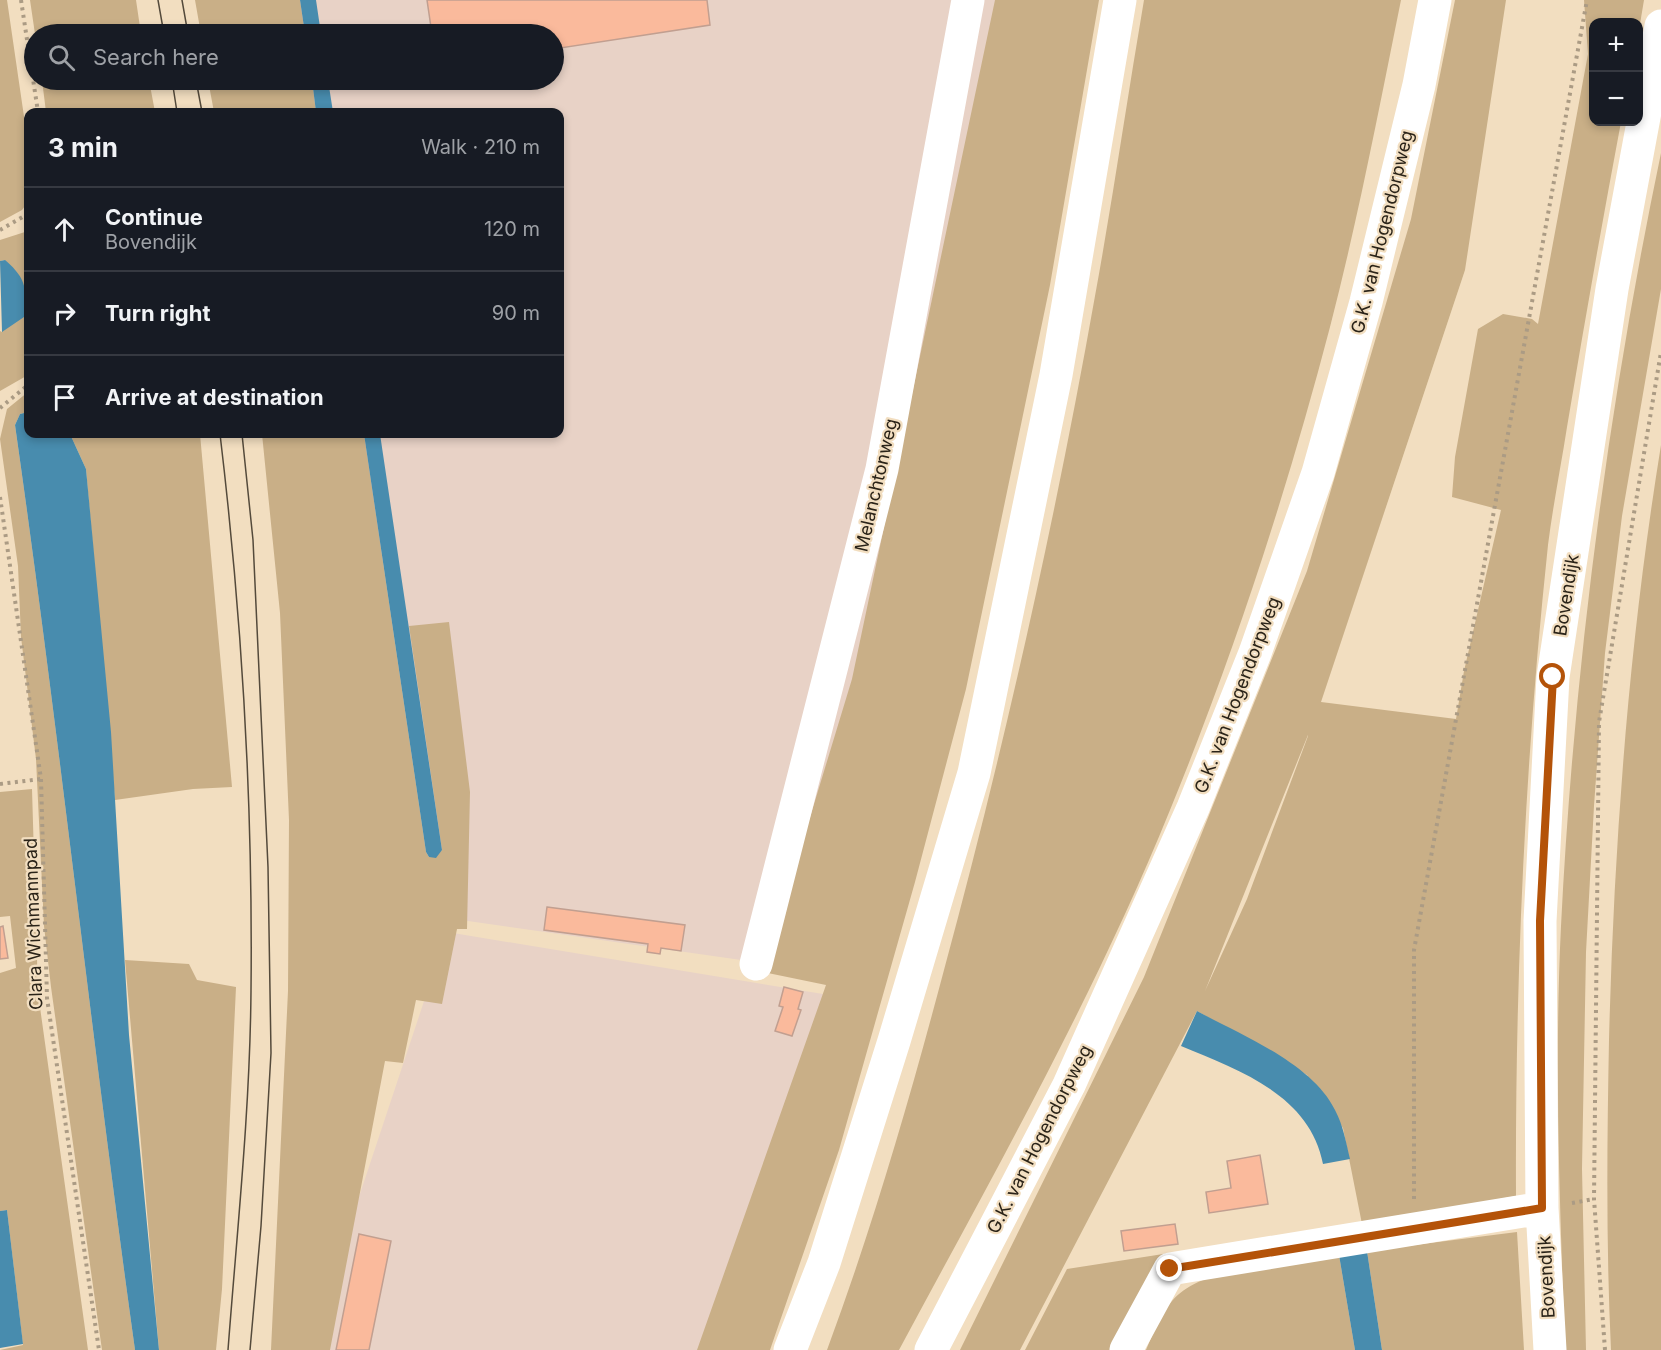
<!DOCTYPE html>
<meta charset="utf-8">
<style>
body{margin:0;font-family:Inter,sans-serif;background:#20242c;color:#f1f3f6}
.controls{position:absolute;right:18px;top:18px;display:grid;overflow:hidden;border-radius:12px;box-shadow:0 3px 9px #0003}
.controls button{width:54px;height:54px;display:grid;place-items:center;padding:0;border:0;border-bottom:2px solid #363941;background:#171b24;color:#f1f3f6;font:30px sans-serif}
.stop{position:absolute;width:18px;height:18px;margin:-14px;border:4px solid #b45309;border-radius:50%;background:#fff}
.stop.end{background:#b45309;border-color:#fff;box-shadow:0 2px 6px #0008}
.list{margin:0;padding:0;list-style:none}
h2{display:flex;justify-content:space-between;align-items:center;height:78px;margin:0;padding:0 24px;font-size:26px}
h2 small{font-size:20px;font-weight:400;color:#9ea1a6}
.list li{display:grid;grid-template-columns:39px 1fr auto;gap:18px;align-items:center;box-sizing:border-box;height:84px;padding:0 24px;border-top:2px solid #363941}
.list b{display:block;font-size:22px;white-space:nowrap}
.list p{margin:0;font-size:20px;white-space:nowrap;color:#9ea1a6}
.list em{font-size:20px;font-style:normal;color:#9ea1a6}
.icon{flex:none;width:33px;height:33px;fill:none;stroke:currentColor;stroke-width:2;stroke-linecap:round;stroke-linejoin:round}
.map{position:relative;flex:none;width:1661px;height:1350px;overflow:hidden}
.search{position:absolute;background:#171b24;box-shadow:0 3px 9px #0003;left:24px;top:24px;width:540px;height:66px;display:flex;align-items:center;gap:15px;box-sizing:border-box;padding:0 21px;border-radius:33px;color:#9ea1a6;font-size:22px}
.panel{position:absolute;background:#171b24;box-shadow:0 3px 9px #0003;left:24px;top:108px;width:540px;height:330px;border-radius:12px}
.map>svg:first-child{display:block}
</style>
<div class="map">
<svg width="1661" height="1350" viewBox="0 0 1661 1350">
<rect width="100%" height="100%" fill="#f2dec0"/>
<!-- industrial -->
<path fill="#e8d2c6" d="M273 0H1062L812 970 454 919 358 434H560V112H295L288 80H554V34H279Z
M447 932 829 995 712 1350H328L344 1242Z"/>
<!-- green -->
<path fill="#c9af87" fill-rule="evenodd" d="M0 0H7L28 144V202L22 210 0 222Z
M30 0H136L141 34H35Z
M195 0H300L305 34H201Z
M995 0H1099L1050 285 966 689 915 882 839 1150 770 1350H697L826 985 763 972 852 679Z
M1144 0H1401C1379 109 1358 219 1330 327 1287 491 1234 654 1170 810 1094 997 994 1173 899 1350H827C873 1226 910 1098 944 970 1004 748 1055 522 1095 296 1113 198 1127 99 1144 0Z
M1455 0H1506L1465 270 1321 702 1456 719 1464 671 1501 510 1452 497 1455 457 1478 329 1503 314 1532 319 1538 324 1588 54 1584 0H1644L1639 30 1638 22H1594V122H1621C1602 223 1584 325 1567 427 1561 466 1553 505 1548 545 1525 761 1515 979 1516 1196L1362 1224 1343 1128 1307 1075 1197 1011 1020 1350H960L1144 977 1307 571 1411 219ZM1308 736 1247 899 1205 991 1308 735Z
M42 80H149L155 112H46Z
M208 80H312L316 112H214Z
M1661 153V289L1622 516 1605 653 1594 806 1586 952 1582 1169 1586 1350H1565C1560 1209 1554 1067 1561 926 1574 667 1608 407 1661 153Z
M28 231V375L0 391V331L2 332 5 260 0 261V240Z
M28 392V412L20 414 15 425C59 733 92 1042 135 1350H102L51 987 44 926 36 759 21 637 18 566 0 439 7 409Z
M70 434H200L232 787 193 789 115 800 86 469Z
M262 434H364L426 852 429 857 442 850 409 626 449 622 470 792 467 929H457L442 1004 416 1000 403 1063 385 1061 330 1350H271L288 991 289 820 280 613Z
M1661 445V1350H1611C1606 1247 1607 1143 1609 1040 1614 841 1629 642 1661 445Z
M32 789 38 993 88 1350H0L23 1345 7 1210 0 1211V973L16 968 10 916 0 917V792Z
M125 960 189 964 197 980 236 987 222 1289 216 1350H159Z
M1517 1232 1524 1350H1382L1367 1251Z
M1189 1250 1119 1350H1025L1067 1269Z
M1339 1255 1355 1350H1146C1153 1334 1160 1314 1172 1301 1203 1264 1293 1262 1339 1255Z"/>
<!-- water -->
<path fill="#488cae" d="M300 0H316L321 34H305Z
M312 80H328L333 112H316Z
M5 260C27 279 27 289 24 317L2 332 0 261Z
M28 412V434H70L86 469 111 732 129 1035 159 1350H135C92 1042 59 733 15 425L20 414Z
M364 434H380L442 850 436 858 429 857 426 852Z
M1197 1011C1241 1035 1312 1063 1335 1110 1343 1125 1346 1142 1350 1159L1323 1164C1310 1095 1239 1070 1181 1046Z
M7 1210 23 1344 0 1348V1211Z
M1367 1251 1382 1350H1355L1339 1255Z"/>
<!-- building -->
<path fill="#faba9c" stroke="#c19f90" stroke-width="1.5" d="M427 0H707L710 25 554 49V34H432Z
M547 907 685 925 681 951 661 948 660 954 647 952 648 944 544 930Z
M3 926 8 958 0 959V927Z
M784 987 803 992 798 1009 801 1010 792 1036 775 1031 783 1007 779 1006Z
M1260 1155 1268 1204 1209 1213 1206 1192 1231 1188 1227 1161Z
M1175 1224 1178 1244 1124 1251 1121 1231Z
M359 1234 391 1241 369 1350H336Z"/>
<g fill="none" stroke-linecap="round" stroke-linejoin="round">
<!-- path -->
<path stroke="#ab9b84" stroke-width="4" stroke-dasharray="3 4.5" stroke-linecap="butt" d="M21 0 38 112
M0 230 28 214
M0 408 28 385
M0 497 41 779 47 998 99 1350
M0 784 41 779
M1414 1199V950L1587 0
M1572 1203 1594 1199
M1605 1350 1594 1199 1599 722 1661 352"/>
<!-- minor -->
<path stroke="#fff" stroke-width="33" d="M756 964 882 469 968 0
M1126 1350 1170 1269 1542 1208
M1550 1350 1542 1208 1540 921 1553 677 1612 289 1661 26"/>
<!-- major -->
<path stroke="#fff" stroke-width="33" d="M790 1350 824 1263 894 1041 974 773 1056 375 1120 0
M931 1350 1069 1085 1193 808 1255 653 1318 473 1366 302 1419 85 1435 0"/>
<!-- tram -->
<path stroke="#544a3b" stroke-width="1.5" d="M158 0 164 34
M182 0 188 34
M172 80 177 112
M196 80 202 112
M220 434C242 618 253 805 251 991 250 1111 237 1231 228 1350
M242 434 253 540 268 867 271 1053 261 1226 250 1350"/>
</g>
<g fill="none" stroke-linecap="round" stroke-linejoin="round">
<!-- route -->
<path stroke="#b45309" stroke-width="8" d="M1170 1269 1542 1208 1540 921 1553 677"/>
</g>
<g text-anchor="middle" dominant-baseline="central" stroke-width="4.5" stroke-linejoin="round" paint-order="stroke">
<!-- street labels -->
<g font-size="18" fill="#2a2318" stroke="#f2dec0">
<text transform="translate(1382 232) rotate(-76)">G.K. van Hogendorpweg</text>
<text transform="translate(876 485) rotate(-77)">Melanchtonweg</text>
<text transform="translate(1566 595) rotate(-81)">Bovendijk</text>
<text transform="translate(1237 695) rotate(-69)">G.K. van Hogendorpweg</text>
<text transform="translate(33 924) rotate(-92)">Clara Wichmannpad</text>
<text transform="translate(1039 1139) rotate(-63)">G.K. van Hogendorpweg</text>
<text transform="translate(1546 1277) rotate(-93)">Bovendijk</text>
</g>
</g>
</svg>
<div class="controls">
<button>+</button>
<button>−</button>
</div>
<div class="stop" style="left:1553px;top:677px"></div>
<div class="stop end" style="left:1170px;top:1269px"></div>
<div class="search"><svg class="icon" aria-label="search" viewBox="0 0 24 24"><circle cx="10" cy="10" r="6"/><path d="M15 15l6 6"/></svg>Search here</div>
<section class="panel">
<h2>3 min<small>Walk · 210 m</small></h2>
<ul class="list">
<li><svg class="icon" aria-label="ahead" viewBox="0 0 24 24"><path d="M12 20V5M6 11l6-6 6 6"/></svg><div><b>Continue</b><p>Bovendijk</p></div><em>120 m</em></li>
<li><svg class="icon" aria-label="right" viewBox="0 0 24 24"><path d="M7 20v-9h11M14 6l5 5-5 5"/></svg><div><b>Turn right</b></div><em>90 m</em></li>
<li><svg class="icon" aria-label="arrive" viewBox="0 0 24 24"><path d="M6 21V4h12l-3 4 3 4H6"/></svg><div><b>Arrive at destination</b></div></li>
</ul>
</section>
</div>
